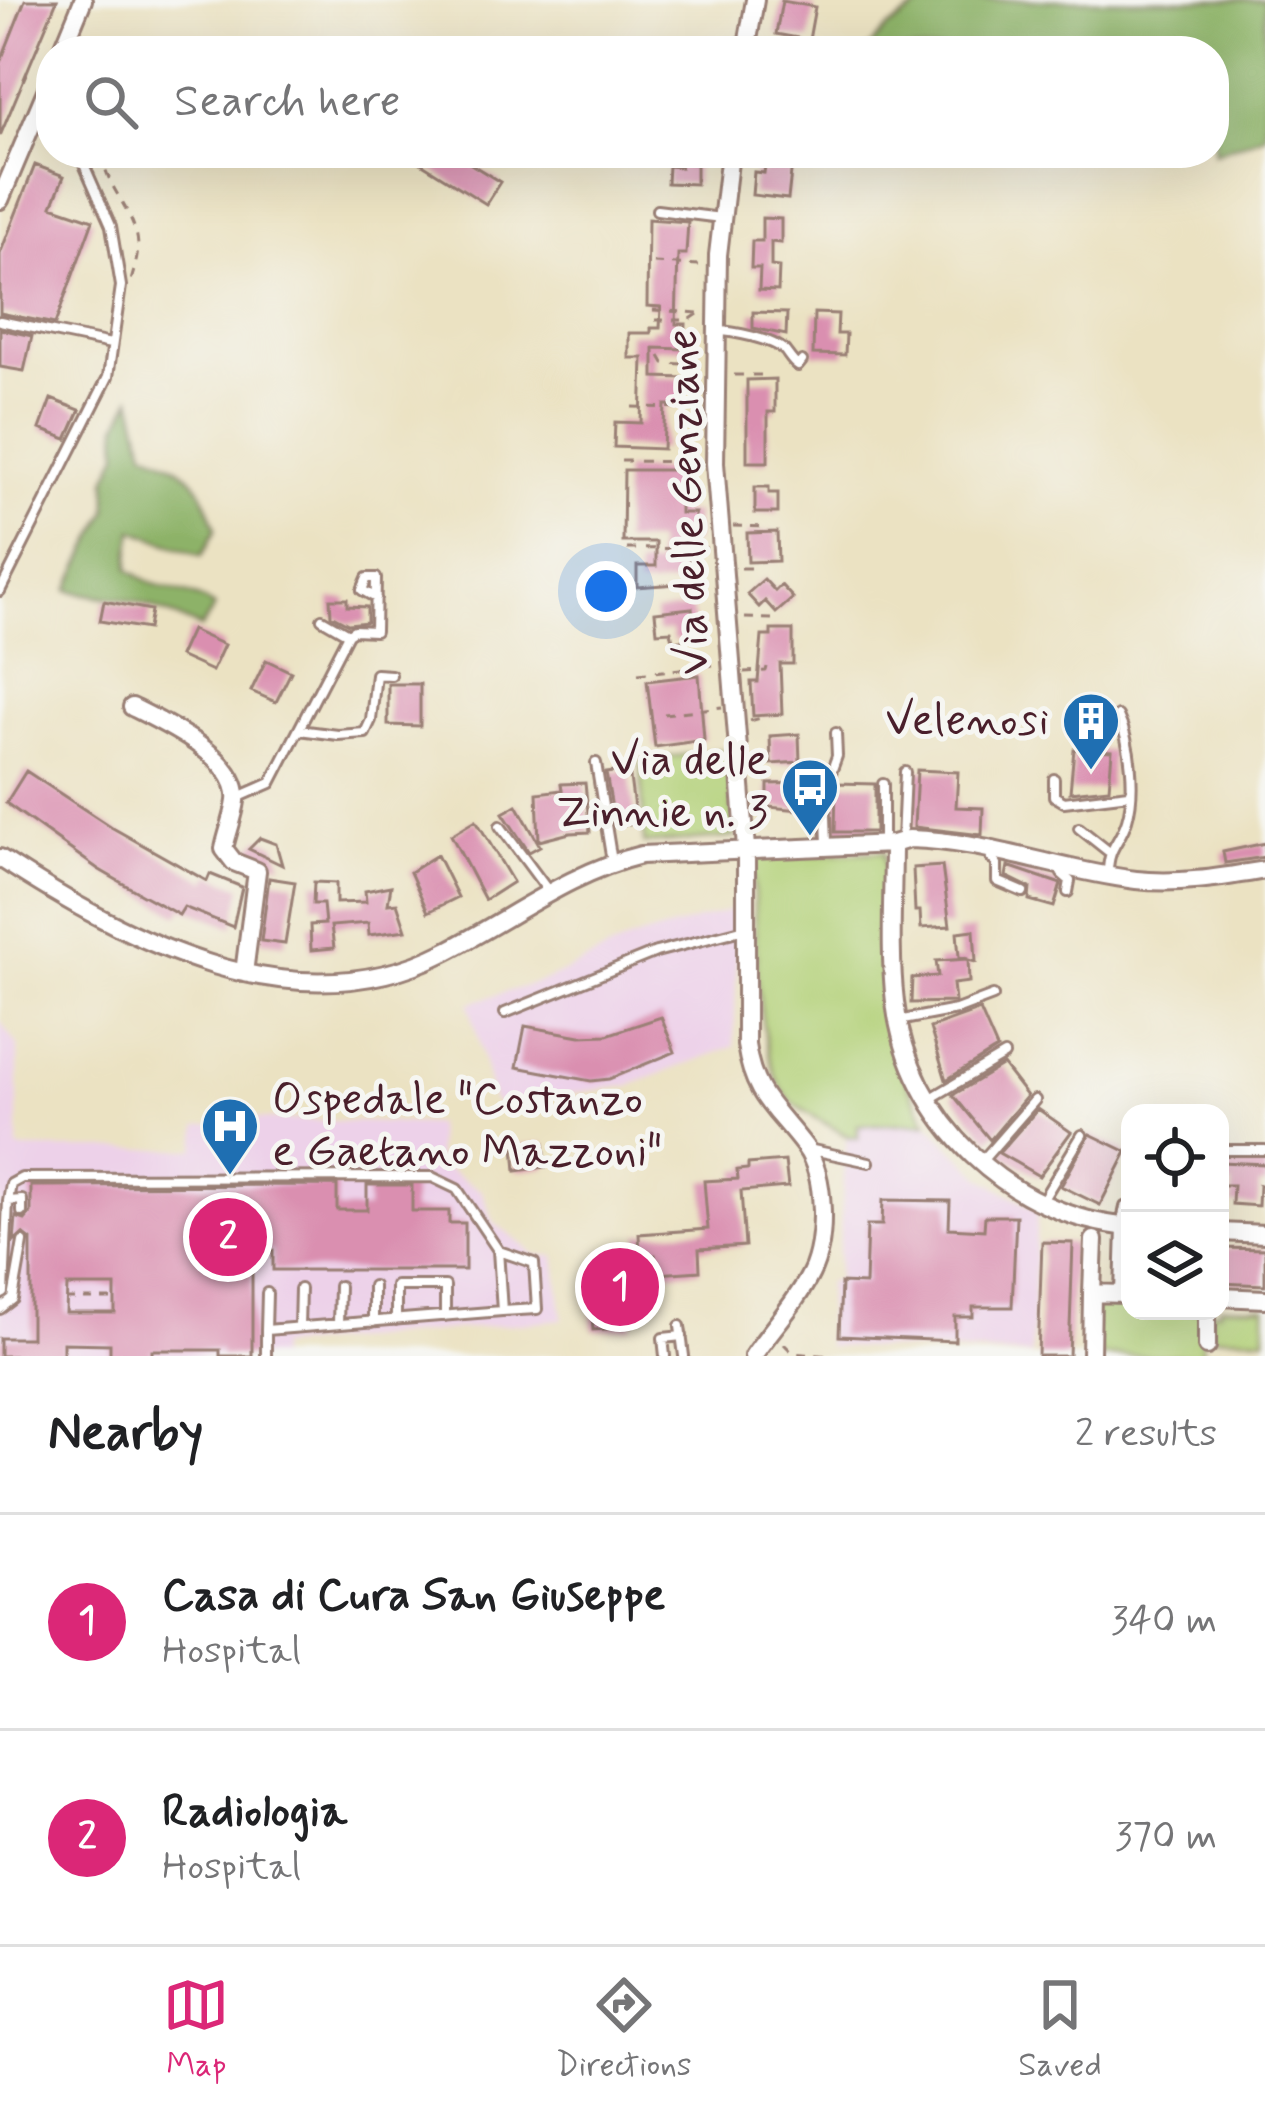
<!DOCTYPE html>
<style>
body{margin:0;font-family:Mynerve,sans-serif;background:#f2f2f2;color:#202124}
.controls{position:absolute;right:36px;bottom:36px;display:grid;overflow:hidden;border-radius:24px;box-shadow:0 12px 48px #0002}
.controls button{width:108px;height:108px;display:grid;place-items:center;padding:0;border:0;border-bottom:3px solid #e0e0e0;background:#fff;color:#202124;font:60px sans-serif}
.you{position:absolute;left:606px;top:591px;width:42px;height:42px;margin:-30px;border:9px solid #fff;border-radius:50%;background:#1a73e8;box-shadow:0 0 0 18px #1a73e833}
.badge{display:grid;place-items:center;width:78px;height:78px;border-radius:50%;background:#db2777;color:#fff;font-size:39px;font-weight:700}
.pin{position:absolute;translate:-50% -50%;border:6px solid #fff;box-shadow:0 3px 12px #0006}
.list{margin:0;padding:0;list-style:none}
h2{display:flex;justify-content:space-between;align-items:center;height:156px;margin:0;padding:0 48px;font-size:51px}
h2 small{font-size:39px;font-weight:400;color:#757577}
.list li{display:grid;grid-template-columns:78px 1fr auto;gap:36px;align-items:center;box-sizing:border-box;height:216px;padding:0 48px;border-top:3px solid #e0e0e0}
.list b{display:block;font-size:45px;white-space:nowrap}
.list p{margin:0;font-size:39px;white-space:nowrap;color:#757577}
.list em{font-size:39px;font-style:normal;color:#757577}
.icon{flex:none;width:66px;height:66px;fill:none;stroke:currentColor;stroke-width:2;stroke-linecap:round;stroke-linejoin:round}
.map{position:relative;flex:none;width:1265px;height:1356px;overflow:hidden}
.search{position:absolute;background:#fff;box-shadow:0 12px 48px #0002;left:36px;right:36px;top:36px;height:132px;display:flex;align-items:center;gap:30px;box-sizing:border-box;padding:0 42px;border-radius:48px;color:#757577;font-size:45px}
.sheet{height:588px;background:#fff}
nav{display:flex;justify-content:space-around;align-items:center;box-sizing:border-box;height:168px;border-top:3px solid #e0e0e0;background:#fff;font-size:33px;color:#757577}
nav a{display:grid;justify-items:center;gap:6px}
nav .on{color:#db2777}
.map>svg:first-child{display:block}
</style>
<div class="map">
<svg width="1265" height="1356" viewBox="0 0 1265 1356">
<rect width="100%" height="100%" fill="#f6f6f2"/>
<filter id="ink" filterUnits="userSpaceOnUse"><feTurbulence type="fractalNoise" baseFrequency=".00833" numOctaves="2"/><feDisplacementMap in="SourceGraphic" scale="24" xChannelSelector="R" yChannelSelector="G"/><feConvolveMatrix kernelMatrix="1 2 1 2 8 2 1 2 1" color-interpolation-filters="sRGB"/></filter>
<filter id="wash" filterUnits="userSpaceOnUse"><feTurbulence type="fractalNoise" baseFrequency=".004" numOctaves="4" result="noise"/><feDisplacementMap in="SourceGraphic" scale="48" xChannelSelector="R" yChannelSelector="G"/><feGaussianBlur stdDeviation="2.7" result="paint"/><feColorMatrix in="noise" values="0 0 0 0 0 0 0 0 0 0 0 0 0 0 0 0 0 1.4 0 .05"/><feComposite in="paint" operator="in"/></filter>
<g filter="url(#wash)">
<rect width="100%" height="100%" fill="#ebe2c2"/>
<!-- built -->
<path fill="#edd1e9" d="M738 908 734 1046 628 1086 494 1103 469 1003 549 979 630 940Z
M0 1021 18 1046V1149H196L198 1126 258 1119 436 1124 437 1163 482 1191 494 1222 535 1255 555 1256 563 1319 278 1347 277 1356H0Z
M927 1123 984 1179 1037 1211 1031 1355 827 1346V1282L837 1281 847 1136 858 1137 857 1125Z"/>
<!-- green -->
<path fill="#b2d077" stroke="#7e7851" stroke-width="3" d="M727 749 735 837 644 844 641 761Z
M884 852 890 1029 908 1085 927 1123 858 1125V1138L847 1136C830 1125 808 1115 792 1102 752 1067 755 911 753 857Z
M1095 1301 1130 1303V1311H1203L1202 1356H1094Z
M1220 1306 1265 1307V1338L1211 1336V1311H1220Z"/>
<!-- forest -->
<path fill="#8db268" stroke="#6c684a" stroke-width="3" d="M929 0H1265V135L1214 153V51H866L886 30Z
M132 398 145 450C194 473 199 479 216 529L202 556 133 530 129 568C160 596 183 584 215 607L201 628C180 619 159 608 136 602 112 596 91 597 68 590L108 510 107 479 119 453 118 425Z"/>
<g id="blocks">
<!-- building -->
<path fill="#da8fb0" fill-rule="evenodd" d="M25 0H57L0 136V63Z
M782 1 815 7 809 40 776 34Z
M405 153H453L500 182 486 204Z
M766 158 792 163 788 199 752 195 754 172 764 173Z
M680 163 696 164V184L667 183 668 166 680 167Z
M35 165 64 176 52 206 93 220 55 324 0 313V254Z
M762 218 781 219V243L771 242V266L779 267 778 291 759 290 760 268H751L752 241H762Z
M648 219 688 222 686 254H678L676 324H686L685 349 654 348V377L685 378 683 405H665L663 449 614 447 615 422 641 423 643 358H629V333H651V328H660L661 307 647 306Z
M753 312 787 313 786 335 753 328Z
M814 313 838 314 837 334H846L845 355 813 354Z
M0 329 32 336 24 371 0 367Z
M775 379V412H768V462H747V380Z
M51 399 80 410 67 439 40 429Z
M624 470H680V513H695V542H689L690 583 637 587V566H656V542H623Z
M755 487H769V493H778V513H755Z
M777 532 778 561 748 562 747 533Z
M764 579 775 591 781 585 793 598 776 613 765 601 759 607 747 594Z
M330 599H347V606L367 607V622L348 624 331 615Z
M104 601 151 610 148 629 100 621Z
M692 608 696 638 673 641 671 631 657 632 655 612Z
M191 630 224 645 212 671 179 656Z
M771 630H793V664H780L782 714 753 716 751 682H758L762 636H771Z
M266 660 291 672 276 702 251 691Z
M699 675 704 740 655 747 647 681Z
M388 684H420V726L388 725Z
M799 734 800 762 771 764 770 736Z
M1074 749 1112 751 1109 788 1070 792Z
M629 770 636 823 615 826 606 773Z
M917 770 958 772 956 807 983 808 982 835 914 827Z
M26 771 111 827 207 881 210 874 242 887 233 927 184 907 179 915 141 894 98 869 6 803Z
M585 783 590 832 570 833 539 841 537 793 562 790 561 784Z
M810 783 811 811 768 807V784Z
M836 783 875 784V832H835Z
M517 805 540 846 529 852 503 813Z
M476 820 513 882 485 900 451 835Z
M260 838 276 844 282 865 249 849Z
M1265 843V857L1225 863 1223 852Z
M437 855 458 897 428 912 410 872Z
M942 866 950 926 921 928 920 911H915L913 868Z
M1008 866 1061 884 1054 907 1029 900 1030 888 1006 876Z
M269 878 295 882 285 944 261 941Z
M314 882 336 883V903L366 902 365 891 391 886 388 904 397 903 406 930 369 935 368 923 331 926 334 948 311 950 310 925 325 924 323 904H313Z
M974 930 976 962 968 960 969 982 953 984 955 1002 911 1003 912 978 938 976 936 961 968 959 959 957 957 932Z
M980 1010 997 1049 946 1080 930 1028Z
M661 1017 675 1052 609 1079 591 1081 517 1067 525 1026 580 1036 607 1035Z
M1003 1065 1027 1096 990 1140 953 1095Z
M1038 1109 1071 1132 1039 1176 999 1153Z
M1090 1134 1127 1152 1100 1205 1061 1186Z
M544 1143 546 1167 516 1171 514 1146Z
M785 1161 788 1187 741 1191 745 1246 699 1249 700 1271 657 1274 655 1255 640 1256 639 1234 708 1229 704 1181 738 1179 737 1170 748 1169V1164Z
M1220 1162 1265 1164V1185H1259L1258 1206 1232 1204 1233 1185H1220Z
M337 1185V1210H367V1185H412V1211H449V1223H465V1270H273V1250H252V1356H220V1350H152V1356H110V1344L63 1343V1356H0V1338H31V1240L23 1234 14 1242 16 1217 25 1220 31 1213V1186ZM67 1286H115V1313H66Z
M883 1200 950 1201 949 1228 984 1230 985 1216H1016L1012 1307H973V1317H955V1341L839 1336 841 1283 865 1284 867 1225H882Z
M1042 1242 1073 1243 1069 1356H1038Z
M1220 1248 1265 1249V1285L1220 1283Z
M629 1297 632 1327 593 1330 591 1299Z"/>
</g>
</g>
<g filter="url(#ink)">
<use href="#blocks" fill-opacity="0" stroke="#9a8076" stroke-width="3"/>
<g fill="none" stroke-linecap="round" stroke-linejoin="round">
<defs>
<path id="lane" d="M777 153 811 157
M657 210 721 218
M0 321 111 344
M716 331C733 331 773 339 785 351 789 356 792 362 798 366L802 361
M0 591 108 377 121 286 111 226 79 153
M322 619 348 634 354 630 375 631 376 578H367L362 590 376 598
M299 730 338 735 365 733 371 720 376 674 391 675
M596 763 612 862
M1054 779V796L1064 802 1129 794
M883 784V843
M239 797 271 783 348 634
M500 826 549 892
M1079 828 1108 851
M902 841 905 772
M827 844 825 789 837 756 836 733
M991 858 997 864V881L1023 892
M1108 873C1108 846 1120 843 1127 820 1136 791 1131 743 1118 716
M1062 874 1070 881 1068 892
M505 1013 656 952 745 929
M903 1020 956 1010 993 996
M928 1100 1004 1055
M808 1149 869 1162
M1227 1150H1265
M981 1162 1035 1100
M8 1201 11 1184 22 1178 432 1177 457 1189 498 1250 502 1311 266 1330V1356
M1042 1201 1082 1135
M1121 1225 1125 1207H1130
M499 1251 534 1263 537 1309 502 1311
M0 1295 4 1293 8 1201 22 1200V1212
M0 1309 13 1299 23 1242
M396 1320V1286H445V1316
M373 1322V1286
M338 1324 339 1286
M680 1326 684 1356
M299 1327 300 1289
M266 1330 267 1293
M665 1356 663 1338 682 1336"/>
<path id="street" d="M62 51 83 0
M746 51 755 0
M730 153 718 255 715 463 746 848V1045C754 1098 776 1108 805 1147 826 1175 827 1241 811 1273 797 1302 771 1329 753 1356
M0 200 51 79
M132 707C164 723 241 759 236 801 234 817 227 833 224 849L234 862 257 871 244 973
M893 844C893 896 889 950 895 1002 909 1121 1010 1217 1130 1227
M0 858C127 941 294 1029 445 952 510 919 570 872 641 855L893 844 909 839C988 841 1060 871 1136 880 1179 885 1223 877 1265 870
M1126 1227 1124 1294H1130
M1220 1232 1265 1234
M1094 1240 1092 1293 1124 1294
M1220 1297 1265 1299
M1207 1311V1346
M1091 1356 1092 1293"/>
</defs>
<!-- lane casing -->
<use href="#lane" stroke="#9a8076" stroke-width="14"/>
<!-- street casing -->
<use href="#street" stroke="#9a8076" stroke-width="22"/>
<!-- path -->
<path stroke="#9a8076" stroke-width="3" stroke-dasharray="9 9" stroke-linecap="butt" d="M102 153C105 184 128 204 136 233 141 249 135 266 131 281
M654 263 700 265
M653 310 699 313
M655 320H689L698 314
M660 356 664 363 702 365
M734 375H765
M632 407 702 408
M621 461 702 462
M733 526 767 527
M627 549 707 548
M741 568H756
M745 618 772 619 774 612
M744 672 766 671 767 667
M638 674 713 665
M664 714 722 707
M750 721 761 718
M66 1299H115
M784 1344 793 1353 831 1356"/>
<!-- lane -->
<use href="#lane" stroke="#fff" stroke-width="8"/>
<!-- street -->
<use href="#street" stroke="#fff" stroke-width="16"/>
</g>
</g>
<!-- icons -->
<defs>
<symbol id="building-pin" viewBox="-11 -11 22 30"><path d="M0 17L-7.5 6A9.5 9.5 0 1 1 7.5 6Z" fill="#1f6fb2" stroke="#f6f6f2"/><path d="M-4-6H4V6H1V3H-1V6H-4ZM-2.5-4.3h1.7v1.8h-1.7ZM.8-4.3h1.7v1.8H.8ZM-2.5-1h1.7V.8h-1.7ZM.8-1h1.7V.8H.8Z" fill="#fff"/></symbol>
<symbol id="bus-pin" viewBox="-11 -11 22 30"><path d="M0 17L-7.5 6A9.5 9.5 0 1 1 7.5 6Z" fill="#1f6fb2" stroke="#f6f6f2"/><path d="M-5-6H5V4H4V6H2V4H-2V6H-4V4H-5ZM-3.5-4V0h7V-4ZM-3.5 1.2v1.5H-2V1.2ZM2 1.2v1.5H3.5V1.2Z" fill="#fff"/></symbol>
<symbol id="hospital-pin" viewBox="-11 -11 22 30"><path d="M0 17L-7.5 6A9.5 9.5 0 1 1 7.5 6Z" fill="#1f6fb2" stroke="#f6f6f2"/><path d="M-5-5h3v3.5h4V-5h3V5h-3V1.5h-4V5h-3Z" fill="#fff"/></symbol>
</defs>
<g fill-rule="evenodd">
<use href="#building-pin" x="1058" y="688" width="66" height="90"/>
<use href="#bus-pin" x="777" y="754" width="66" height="90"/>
<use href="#hospital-pin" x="197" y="1093" width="66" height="90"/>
</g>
<g text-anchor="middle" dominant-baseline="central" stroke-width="10" stroke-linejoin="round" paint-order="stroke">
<!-- street labels -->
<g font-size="45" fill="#4a1f2b" stroke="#f6f6f2">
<text transform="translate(689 502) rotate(-92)">Via delle Genziane</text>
</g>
<!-- poi labels -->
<g font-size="45" fill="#4a1f2b" stroke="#f6f6f2" text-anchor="end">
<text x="1049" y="721">Velenosi</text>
<text x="768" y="761">Via delle<tspan x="768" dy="52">Zinnie n. 3</tspan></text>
<text x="272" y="1100" text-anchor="start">Ospedale "Costanzo<tspan x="272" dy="52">e Gaetano Mazzoni"</tspan></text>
</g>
</g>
</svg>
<div class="controls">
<button><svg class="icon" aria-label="locate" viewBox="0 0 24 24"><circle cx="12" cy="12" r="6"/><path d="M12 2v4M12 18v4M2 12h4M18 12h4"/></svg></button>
<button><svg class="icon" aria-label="layers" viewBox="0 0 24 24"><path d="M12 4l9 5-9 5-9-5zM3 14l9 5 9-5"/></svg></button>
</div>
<div class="you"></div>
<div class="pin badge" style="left:620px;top:1287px">1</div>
<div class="pin badge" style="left:228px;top:1237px">2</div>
<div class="search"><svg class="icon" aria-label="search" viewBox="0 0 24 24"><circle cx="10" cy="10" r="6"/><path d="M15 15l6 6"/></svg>Search here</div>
</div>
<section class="sheet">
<h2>Nearby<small>2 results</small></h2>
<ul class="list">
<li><span class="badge">1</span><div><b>Casa di Cura San Giuseppe</b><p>Hospital</p></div><em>340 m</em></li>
<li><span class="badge">2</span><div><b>Radiologia</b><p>Hospital</p></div><em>370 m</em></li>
</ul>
</section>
<nav>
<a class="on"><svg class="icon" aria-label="map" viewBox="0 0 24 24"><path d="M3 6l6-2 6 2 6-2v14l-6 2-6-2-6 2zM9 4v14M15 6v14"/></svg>Map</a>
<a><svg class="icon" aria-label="directions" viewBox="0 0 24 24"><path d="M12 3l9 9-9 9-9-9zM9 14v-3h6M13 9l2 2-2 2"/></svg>Directions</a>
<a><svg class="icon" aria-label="saved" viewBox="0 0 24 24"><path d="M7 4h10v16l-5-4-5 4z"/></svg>Saved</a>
</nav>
